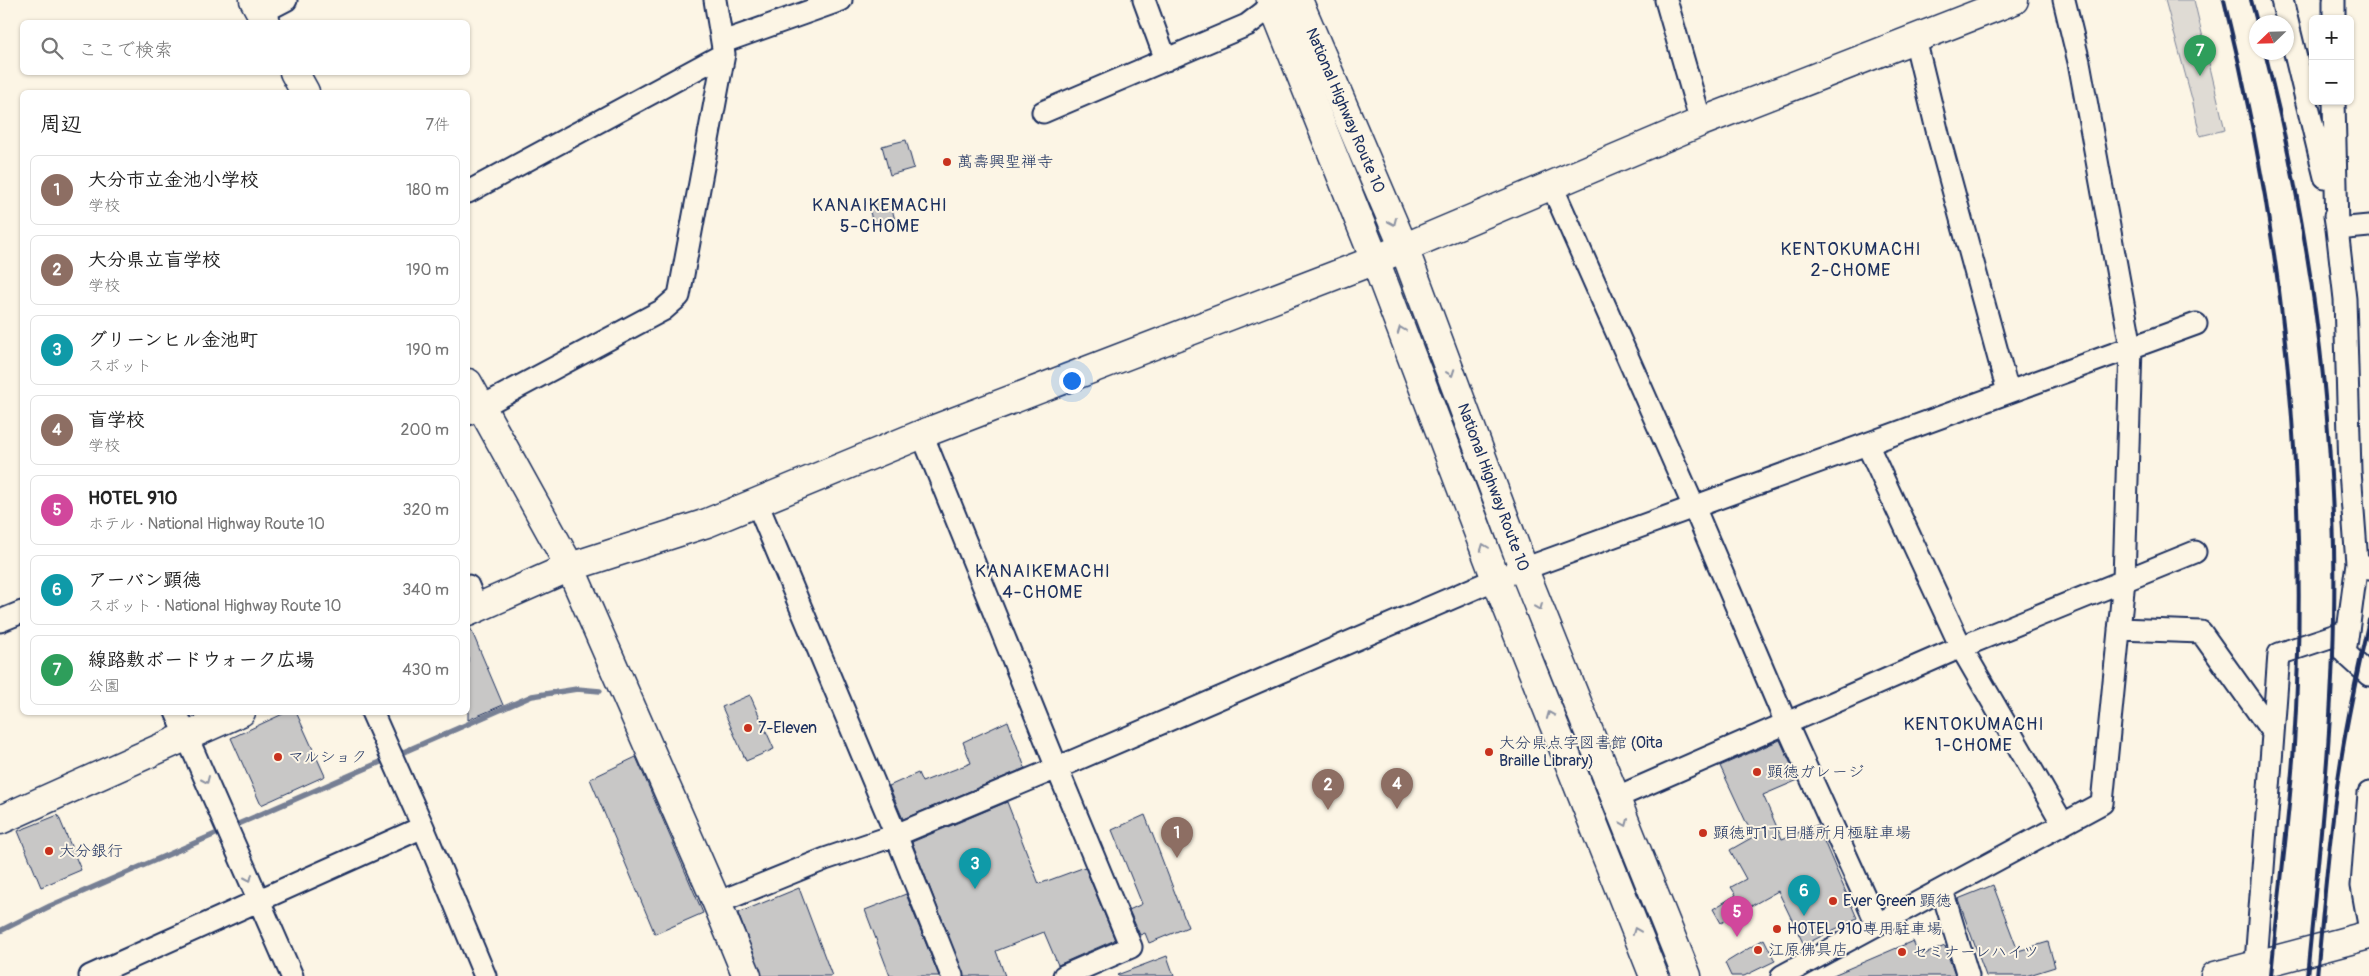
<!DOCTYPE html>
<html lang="ja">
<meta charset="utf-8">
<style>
body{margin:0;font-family:Pangolin,"Klee One",sans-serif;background:#f2f2f2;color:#222}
.controls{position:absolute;right:15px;top:15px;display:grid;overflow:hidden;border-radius:8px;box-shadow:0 1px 4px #0004}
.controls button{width:45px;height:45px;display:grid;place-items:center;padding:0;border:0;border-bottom:1px solid #e0e0e0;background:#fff;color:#222;font:25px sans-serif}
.compass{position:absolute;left:2249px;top:15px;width:45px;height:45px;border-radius:50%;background:#fff;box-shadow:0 1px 4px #0004;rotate:247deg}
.you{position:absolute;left:1071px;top:380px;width:18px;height:18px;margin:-12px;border:4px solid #fff;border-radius:50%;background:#1a73e8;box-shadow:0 0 0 8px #1a73e833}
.badge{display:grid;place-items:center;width:32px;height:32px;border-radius:50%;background:#ea580c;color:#fff;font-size:16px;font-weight:700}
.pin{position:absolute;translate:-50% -41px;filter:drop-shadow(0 1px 2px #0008)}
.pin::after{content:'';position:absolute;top:26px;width:18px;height:15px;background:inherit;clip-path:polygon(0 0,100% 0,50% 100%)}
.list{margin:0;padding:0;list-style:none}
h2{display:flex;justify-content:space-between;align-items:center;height:65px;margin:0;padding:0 20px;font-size:21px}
h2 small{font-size:16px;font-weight:400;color:#767676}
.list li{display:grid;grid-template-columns:32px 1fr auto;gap:15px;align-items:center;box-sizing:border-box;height:70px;margin:0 10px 10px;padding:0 10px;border:1px solid #e0e0e0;border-radius:8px}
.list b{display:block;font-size:19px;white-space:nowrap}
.list p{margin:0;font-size:16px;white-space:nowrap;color:#767676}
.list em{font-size:16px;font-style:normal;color:#767676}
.icon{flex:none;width:28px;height:28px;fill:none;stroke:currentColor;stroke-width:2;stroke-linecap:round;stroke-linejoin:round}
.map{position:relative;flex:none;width:2369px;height:976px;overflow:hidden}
.search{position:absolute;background:#fff;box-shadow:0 1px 4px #0004;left:20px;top:20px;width:450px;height:55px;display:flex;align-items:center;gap:12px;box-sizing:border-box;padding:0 18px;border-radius:8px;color:#767676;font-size:19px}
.panel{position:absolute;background:#fff;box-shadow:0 1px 4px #0004;left:20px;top:90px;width:450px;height:625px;border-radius:8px}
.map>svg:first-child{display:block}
</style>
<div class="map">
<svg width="2369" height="976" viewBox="0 0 2369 976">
<rect width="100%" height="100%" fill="#fcf5e5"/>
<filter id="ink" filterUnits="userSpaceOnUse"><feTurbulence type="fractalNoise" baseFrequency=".02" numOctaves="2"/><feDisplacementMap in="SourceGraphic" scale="10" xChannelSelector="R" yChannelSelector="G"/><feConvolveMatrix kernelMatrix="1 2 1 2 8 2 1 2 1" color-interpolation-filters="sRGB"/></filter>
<g filter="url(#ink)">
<!-- green -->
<path fill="#dfdbd4" stroke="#7d8599" d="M2165 0H2194L2225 130 2200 136 2192 99Z"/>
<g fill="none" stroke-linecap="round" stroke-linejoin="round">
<!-- stream -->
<path stroke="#767f94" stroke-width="5.5" d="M0 931 50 906 532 696 577 689 600 691"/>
</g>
<!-- building -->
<path fill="#c8c7c6" stroke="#1b2f5e" d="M906 140 914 168 890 175 882 146Z
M889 198 895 220 873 225 868 203Z
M468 627H470L503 705 468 720Z
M750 695 774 749 746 761 722 707Z
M287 712H296L325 776 261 805 231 738Z
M1008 721 1025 768 903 819 889 786 918 773 922 782 971 763 963 742Z
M1780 740 1798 780 1763 795 1782 839 1817 825 1857 918 1804 945 1778 891 1721 923 1713 909 1736 895 1731 887 1746 879 1730 850 1753 837 1720 766Z
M636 757 703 913 655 934 590 779Z
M1007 802 1039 884 1085 867 1115 940 1058 965 1044 932 996 951 1005 976H964L912 842Z
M58 815 81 870 41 887 18 831Z
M1145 815 1188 927 1149 943 1145 933 1140 935 1129 910 1142 904 1112 830Z
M1993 885 2018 951 2048 942 2055 967 2026 976H1986L1958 899Z
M799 888 832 976H762L738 913Z
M906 894 939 976H890L865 910Z
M1764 939 1775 961 1744 976H1731L1725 963Z
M1913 941 1920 956 1945 946 1955 976H1831Z
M1167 956 1174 976H1118L1117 975Z"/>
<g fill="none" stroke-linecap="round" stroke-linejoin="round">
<defs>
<path id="street" d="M1144 0 1166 60
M1666 0 1701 122
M2282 0 2325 177
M261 13 286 0
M2334 19V0
M1915 39 1939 138 2008 392
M723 42 841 0
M2334 101 2337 229 2345 299 2350 471 2357 563 2369 569
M1043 112 1247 25 1273 5
M1551 184 1694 507 1786 723 1877 924
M468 192 724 54
M2335 216 2337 229 2369 226
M468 414 663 310 679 296 724 54 715 0
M1867 444 1961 647 2063 824
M757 503 896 835 952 976
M468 586 477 608
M0 621 22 612
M2119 629 2201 632 2273 733
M2348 631 2345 653 2369 675
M176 712 292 976
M372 712 423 827 485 976
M2369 793 2362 886 2369 925
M1615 798 1961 647 2195 552
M1942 890 1968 976
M717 903 825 859 896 835 1057 768 922 434
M90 976 423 827
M1064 976 1131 947 1057 768 1496 579 2196 324
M1782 976 2102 803 2124 580 2131 347 2079 62 2064 0
M2255 976 2279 654 2348 631 2357 563"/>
<path id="secondary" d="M254 0 266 22
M294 72 305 92
M468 383 570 567 717 903 747 976
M468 612 570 567 707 523 922 434 1375 260 1701 122 2014 0
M0 820 241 712
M2215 976 2369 935"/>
<g id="highway">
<path d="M1271 0 1375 260 1496 579 1654 976"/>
<path id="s1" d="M1298 0 1404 248 1524 570 1687 976"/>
</g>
</defs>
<!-- street casing -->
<use href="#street" stroke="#1b2f5e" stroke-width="25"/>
<!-- secondary casing -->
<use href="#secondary" stroke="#1b2f5e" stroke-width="31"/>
<!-- highway casing -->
<use href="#highway" stroke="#1b2f5e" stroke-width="31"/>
<!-- street -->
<use href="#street" stroke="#fcf5e5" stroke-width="21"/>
<!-- secondary -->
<use href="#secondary" stroke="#fcf5e5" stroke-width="28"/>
<!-- highway -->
<use href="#highway" stroke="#fcf5e5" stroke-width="28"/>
<!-- rail -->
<path stroke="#1b2f5e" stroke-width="4" d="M2224 0C2285 244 2310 493 2294 745 2289 822 2278 899 2271 976
M2251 0 2257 22
M2265 52C2306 214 2330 380 2334 547 2337 690 2321 834 2307 976
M2317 976C2324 902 2330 827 2342 754 2349 709 2359 665 2369 620"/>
</g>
<!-- one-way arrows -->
<defs><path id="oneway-chevron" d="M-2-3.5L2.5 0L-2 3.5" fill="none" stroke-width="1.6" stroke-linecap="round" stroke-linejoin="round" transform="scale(1.25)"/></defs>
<g stroke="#8c92a2">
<use href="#oneway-chevron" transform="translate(1393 222) rotate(66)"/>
<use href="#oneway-chevron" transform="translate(1401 330) rotate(-111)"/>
<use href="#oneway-chevron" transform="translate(1451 373) rotate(70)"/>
<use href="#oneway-chevron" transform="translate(1484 547) rotate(-111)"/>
<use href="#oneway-chevron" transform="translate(1539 607) rotate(68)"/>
<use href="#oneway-chevron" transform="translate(1550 715) rotate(-112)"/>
<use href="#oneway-chevron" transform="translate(206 780) rotate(66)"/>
<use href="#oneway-chevron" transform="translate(1625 823) rotate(67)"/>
<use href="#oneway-chevron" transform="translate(249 878) rotate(66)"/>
<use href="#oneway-chevron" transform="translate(1636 931) rotate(-112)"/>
</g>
</g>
<!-- markers -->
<g fill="#c8321e" stroke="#fcf5e5" stroke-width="2">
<circle cx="947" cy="162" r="5"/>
<circle cx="748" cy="728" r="5"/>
<circle cx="1489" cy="752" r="5"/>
<circle cx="278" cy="757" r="5"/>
<circle cx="1757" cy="772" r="5"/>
<circle cx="1703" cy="833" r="5"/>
<circle cx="49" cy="851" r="5"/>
<circle cx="1833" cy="901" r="5"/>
<circle cx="1777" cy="929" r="5"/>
<circle cx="1758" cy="950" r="5"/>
<circle cx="1902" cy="952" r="5"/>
</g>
<g text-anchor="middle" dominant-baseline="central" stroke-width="4" stroke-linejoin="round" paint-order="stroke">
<!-- street labels -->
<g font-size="16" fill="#1b2f5e" stroke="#fcf5e5">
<text stroke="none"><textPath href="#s1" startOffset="120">National Highway Route 10</textPath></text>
<text stroke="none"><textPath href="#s1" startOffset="525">National Highway Route 10</textPath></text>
</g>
<!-- poi labels -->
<g font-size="16" fill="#1b2f5e" stroke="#fcf5e5" text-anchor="start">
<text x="957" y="162">萬壽興聖禅寺</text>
<text x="758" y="728">7-Eleven</text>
<text x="1499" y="743">大分県点字図書館 (Oita<tspan x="1499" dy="18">Braille Library)</tspan></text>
<text x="288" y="757">マルショク</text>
<text x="1767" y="772">顕徳ガレージ</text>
<text x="1713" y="833">顕徳町1丁目膳所月極駐車場</text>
<text x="59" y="851">大分銀行</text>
<text x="1843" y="901">Ever Green 顕徳</text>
<text x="1787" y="929">HOTEL 910専用駐車場</text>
<text x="1768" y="950">江原佛具店</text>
<text x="1912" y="952">セミナーレハイツ</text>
</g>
<!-- neighbourhood labels -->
<g font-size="18" letter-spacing="1" fill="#1b2f5e" stroke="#fcf5e5">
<text x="880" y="205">KANAIKEMACHI<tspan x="880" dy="21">5-CHOME</tspan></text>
<text x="1851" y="249">KENTOKUMACHI<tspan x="1851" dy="21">2-CHOME</tspan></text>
<text x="1043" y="571">KANAIKEMACHI<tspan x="1043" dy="21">4-CHOME</tspan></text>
<text x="1974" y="724">KENTOKUMACHI<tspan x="1974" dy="21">1-CHOME</tspan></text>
</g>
</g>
</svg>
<div class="controls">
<button>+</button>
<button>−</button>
</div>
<svg class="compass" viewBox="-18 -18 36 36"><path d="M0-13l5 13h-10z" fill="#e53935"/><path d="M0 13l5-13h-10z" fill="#767676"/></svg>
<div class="you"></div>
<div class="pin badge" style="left:1177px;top:858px;background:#8d6e63">1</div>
<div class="pin badge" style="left:1328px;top:810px;background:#8d6e63">2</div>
<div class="pin badge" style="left:975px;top:889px;background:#0f9aa8">3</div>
<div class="pin badge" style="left:1397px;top:809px;background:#8d6e63">4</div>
<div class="pin badge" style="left:1737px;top:937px;background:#d1479c">5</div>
<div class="pin badge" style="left:1804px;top:916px;background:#0f9aa8">6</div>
<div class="pin badge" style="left:2200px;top:76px;background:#2e9e5b">7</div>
<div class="search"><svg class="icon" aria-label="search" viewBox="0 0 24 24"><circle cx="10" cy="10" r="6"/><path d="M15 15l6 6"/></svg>ここで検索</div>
<section class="panel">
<h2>周辺<small>7件</small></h2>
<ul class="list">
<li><span class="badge" style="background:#8d6e63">1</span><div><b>大分市立金池小学校</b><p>学校</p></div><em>180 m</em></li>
<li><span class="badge" style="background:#8d6e63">2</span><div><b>大分県立盲学校</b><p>学校</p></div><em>190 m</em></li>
<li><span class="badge" style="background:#0f9aa8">3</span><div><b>グリーンヒル金池町</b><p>スポット</p></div><em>190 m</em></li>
<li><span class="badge" style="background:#8d6e63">4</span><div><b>盲学校</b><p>学校</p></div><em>200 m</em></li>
<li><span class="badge" style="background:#d1479c">5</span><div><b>HOTEL 910</b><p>ホテル · National Highway Route 10</p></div><em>320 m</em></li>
<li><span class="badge" style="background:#0f9aa8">6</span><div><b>アーバン顕徳</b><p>スポット · National Highway Route 10</p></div><em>340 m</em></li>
<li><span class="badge" style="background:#2e9e5b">7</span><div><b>線路敷ボードウォーク広場</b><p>公園</p></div><em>430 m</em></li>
</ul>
</section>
</div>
